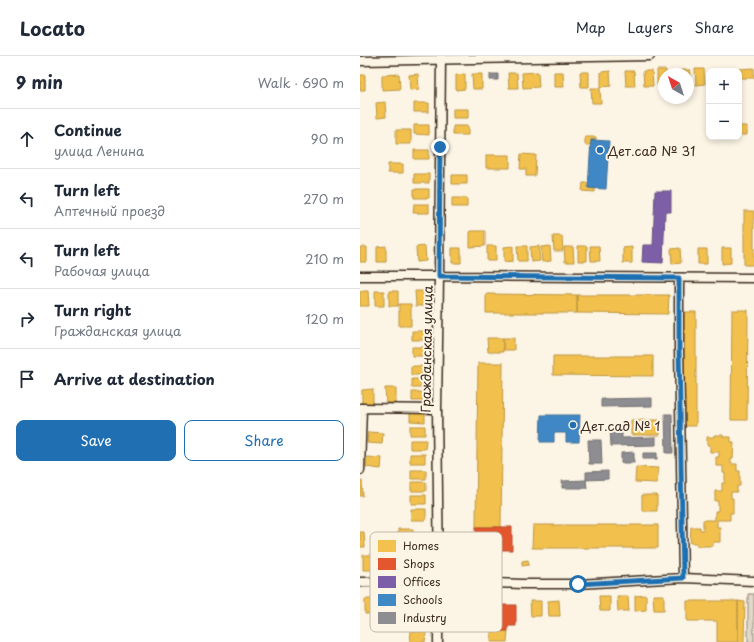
<!DOCTYPE html>
<meta charset="utf-8">
<style>
body{margin:0;font-family:"Playpen Sans",sans-serif;background:#f6f6f7;color:#1f2937}
.controls{position:absolute;right:12px;top:12px;display:grid;overflow:hidden;border-radius:8px;box-shadow:0 2px 6px #0003}
.controls button{width:36px;height:36px;display:grid;place-items:center;padding:0;border:0;border-bottom:1px solid #e0e1e3;background:#fff;color:#1f2937;font:20px sans-serif}
.compass{position:absolute;left:298px;top:12px;width:36px;height:36px;border-radius:50%;background:#fff;box-shadow:0 2px 6px #0003;rotate:321deg}
.stop{position:absolute;width:12px;height:12px;margin:-9px;border:3px solid #1f6fb2;border-radius:50%;background:#fff}
.stop.end{background:#1f6fb2;border-color:#fff;box-shadow:0 1px 4px #0008}
.list{margin:0;padding:0;list-style:none}
h2{display:flex;justify-content:space-between;align-items:center;height:52px;margin:0;padding:0 16px;font-size:17px}
h2 small{font-size:13px;font-weight:400;color:#747a83}
.list li{display:grid;grid-template-columns:26px 1fr auto;gap:12px;align-items:center;box-sizing:border-box;height:60px;padding:0 16px;border-top:1px solid #e0e1e3}
.list b{display:block;font-size:15px;white-space:nowrap}
.list p{margin:0;font-size:13px;white-space:nowrap;color:#747a83}
.list em{font-size:13px;font-style:normal;color:#747a83}
.actions{display:flex;gap:8px;padding:12px 16px}
.actions a{flex:1;padding:9px 0;border:1px solid #1f6fb2;border-radius:8px;text-align:center;font-size:14px;color:#1f6fb2}
.actions .main{background:#1f6fb2;color:#fff}
.icon{flex:none;width:22px;height:22px;fill:none;stroke:currentColor;stroke-width:2;stroke-linecap:round;stroke-linejoin:round}
.map{position:relative;flex:none;width:394px;height:586px;overflow:hidden}
header{display:flex;align-items:center;gap:24px;box-sizing:border-box;height:56px;padding:0 20px;background:#fff;border-bottom:1px solid #e0e1e3}
header strong{font-size:19px}
nav{display:flex;gap:22px;margin-inline-start:auto;font-size:14px}
main{display:flex}
aside{flex:1;background:#fff}
.map>svg:first-child{display:block}
</style>
<header>
<strong>Locato</strong>
<nav><a>Map</a><a>Layers</a><a>Share</a></nav>
</header>
<main>
<aside>
<h2>9 min<small>Walk · 690 m</small></h2>
<ul class="list">
<li><svg class="icon" aria-label="ahead" viewBox="0 0 24 24"><path d="M12 20V5M6 11l6-6 6 6"/></svg><div><b>Continue</b><p>улица Ленина</p></div><em>90 m</em></li>
<li><svg class="icon" aria-label="left" viewBox="0 0 24 24"><path d="M17 20v-9H6M10 6l-5 5 5 5"/></svg><div><b>Turn left</b><p>Аптечный проезд</p></div><em>270 m</em></li>
<li><svg class="icon" aria-label="left" viewBox="0 0 24 24"><path d="M17 20v-9H6M10 6l-5 5 5 5"/></svg><div><b>Turn left</b><p>Рабочая улица</p></div><em>210 m</em></li>
<li><svg class="icon" aria-label="right" viewBox="0 0 24 24"><path d="M7 20v-9h11M14 6l5 5-5 5"/></svg><div><b>Turn right</b><p>Гражданская улица</p></div><em>120 m</em></li>
<li><svg class="icon" aria-label="arrive" viewBox="0 0 24 24"><path d="M6 21V4h12l-3 4 3 4H6"/></svg><div><b>Arrive at destination</b></div></li>
</ul>
<div class="actions"><a class="main">Save</a><a>Share</a></div>
</aside>
<div class="map">
<svg width="394" height="586" viewBox="0 0 394 586">
<rect width="100%" height="100%" fill="#fcf5e5"/>
<filter id="ink" filterUnits="userSpaceOnUse"><feTurbulence type="fractalNoise" baseFrequency=".025" numOctaves="2"/><feDisplacementMap in="SourceGraphic" scale="8" xChannelSelector="R" yChannelSelector="G"/><feConvolveMatrix kernelMatrix="1 2 1 2 8 2 1 2 1" color-interpolation-filters="sRGB"/></filter>
<g filter="url(#ink)">
<!-- green -->
<path fill="#e0d8c8" stroke="#8e8173" d="M388 538H394V586H388Z"/>
<!-- homes -->
<path fill="#f2c14e" stroke="#bb9440" d="M394 12V22H379V13Z
M335 13H344L345 28 336 29Z
M297 14H306V18H304V29H297Z
M321 14H330V29H328V18H321Z
M250 15 251 30 241 31V16Z
M265 15H274L275 30H266Z
M283 15H292L293 30H284Z
M178 16 179 31 163 32 162 17Z
M194 16H203L204 31H194Z
M220 16H229V31H221Z
M148 17H157L158 32H149Z
M39 18 40 33 22 34V19Z
M58 18 59 33 50 34 49 19Z
M105 18V33L96 34V19Z
M112 18H122V33H113Z
M0 19H5V34H0Z
M231 32H240L241 47H232Z
M25 46 26 61 17 62 16 47Z
M54 47H69V56H54Z
M93 53H108V62H93Z
M54 69H69V79L54 78Z
M93 70H108V79H93Z
M379 70H387V79H379Z
M36 74H51V88H36Z
M225 81H236V84H231V89H225Z
M54 94H69V103H54Z
M161 98 176 99 175 120H166V113H160Z
M126 99H150V112H126Z
M28 108H43V117H28Z
M54 118H69V127H54Z
M92 119H107V128H92Z
M223 127H229L228 132 235 133V136L222 135Z
M54 133H69V142H54Z
M92 142H107V151H92Z
M54 148H69V157H53Z
M384 155H394V209H384Z
M110 175H125V190L110 191Z
M193 180H202L203 195H194Z
M26 190V206H17V191Z
M65 190 66 205 57 206 56 191Z
M127 190H136V205H127Z
M153 190V205L144 206V191Z
M157 190H167V205H158Z
M179 190 180 205 171 206 170 191Z
M190 190 191 205 182 206 181 191Z
M218 190H227V205H218Z
M230 190H239L240 205H231Z
M0 191H7V206H0Z
M204 191H213L214 206H205Z
M272 191V207H263V192Z
M92 192H101V207H92Z
M320 192 321 207 312 208 311 193Z
M362 192H371V207L362 208Z
M338 193H347V208H338Z
M0 235H8L9 250H0Z
M15 235H24V250H15Z
M29 235H38V250H29Z
M55 235H65V250H56Z
M126 238 217 239V257H126Z
M217 239H309L308 258 217 257Z
M39 248H51V270H39Z
M372 254H388L387 364H371Z
M321 256H336V370H321Z
M52 275H67V284H52Z
M127 282H143V296H128Z
M143 282H154V294H143Z
M52 291H67V300H52Z
M193 300H293V320L193 319Z
M118 307H143L141 471H116Z
M51 310H67L66 319H51Z
M52 323H67V332H52Z
M25 332H36V347H26Z
M13 333V349H2V334Z
M52 336H67V345H52Z
M50 356 65 357V366L50 365Z
M271 364H300V379H271Z
M50 370H65V379H50Z
M8 376 23 377 22 388 7 387Z
M354 379H363V381H371V386H374L373 403H371V408H377V415H380V430H377V436H371V442H373V457H370V464H357V471H360V486H353V490H337V487H330L331 471H340V474H343V464H355V455H358V445H355V435H362V427H365V417H363V410H356V401H359V396H350V389H347V381H354Z
M50 384H66L65 393H50Z
M50 398H65V407H50Z
M7 401 22 402 21 413 6 411Z
M276 411 298 412 297 427 275 426Z
M51 414H66V423H51Z
M0 425H2L3 440H0Z
M51 426H66V435H51Z
M51 439H66V448H51Z
M282 439H297V455H282Z
M51 453H66V464H51Z
M173 469H298V492H172Z
M38 473H53V482H38Z
M0 476H4L5 491H0Z
M3 499H14V514H3Z
M168 504 169 509 162 510V505Z
M286 539V554L275 555V540Z
M293 539H304V554H294Z
M239 540H250V555H240Z
M257 540H268L269 555H258Z
M5 543H15L16 558H5Z
M199 544 200 560H189L188 545Z
M170 545H181V560H171Z
M327 545H378V586H357V565H327Z
M378 545 385 546 384 586H378Z
M51 575 66 576 65 586H50Z
M131 575H148L147 586H131Z"/>
<!-- shops -->
<path fill="#e4572e" stroke="#b14a29" d="M116 471H152V494H116Z
M132 549H156V570H148V575H131Z"/>
<!-- offices -->
<path fill="#7b5ea7" stroke="#684e7e" d="M295 135H311V156H305L303 207 282 206 283 189H293Z"/>
<!-- schools -->
<path fill="#3f88c5" stroke="#3e6c93" d="M231 84 249 85 246 133 228 132Z
M181 359H220L219 386H206V377H194V386H180Z"/>
<!-- industry -->
<path fill="#8d8d92" stroke="#746f6f" d="M130 18H138V24H130Z
M292 342V350L241 351V343Z
M305 358H312L313 397H306Z
M250 373H262V382L296 381V389L251 390Z
M228 384H241L242 408H229Z
M274 396V407H261V397Z
M283 397H297V403H283Z
M248 415V423L226 424V416Z
M226 424 227 432H202V425Z"/>
<g fill="none" stroke-linecap="round" stroke-linejoin="round">
<defs>
<path id="minor" d="M0 5 290 0
M0 220H79L394 222
M319 222V292L323 522
M0 352 77 353
M0 414 2 352
M0 526 79 525 162 528H218L323 522 394 525
M78 586 79 525 77 353 79 220 81 0"/>
</defs>
<!-- minor casing -->
<use href="#minor" stroke="#3b2a1e" stroke-width="11"/>
<!-- minor -->
<use href="#minor" stroke="#fcf5e5" stroke-width="8"/>
</g>
</g>
<g fill="none" stroke-linecap="round" stroke-linejoin="round" filter="url(#ink)">
<!-- route -->
<path stroke="#1f6fb2" stroke-width="5" d="M80 91 79 220 319 222V292L323 522 218 528"/>
</g>
<!-- markers -->
<g fill="#1f6fb2" stroke="#fcf5e5" stroke-width="1.5">
<circle cx="240" cy="94" r="4"/>
<circle cx="213" cy="369" r="4"/>
</g>
<g text-anchor="middle" dominant-baseline="central" stroke-width="4" stroke-linejoin="round" paint-order="stroke">
<!-- poi labels -->
<g font-size="13" fill="#3b2a1e" stroke="#fcf5e5" text-anchor="start">
<text x="248" y="94">Дет.сад № 31</text>
<text x="221" y="369">Дет.сад № 1</text>
</g>
<!-- street labels -->
<g font-size="13" fill="#3b2a1e" stroke="#fcf5e5">
<text transform="translate(66 293) rotate(-89)">Гражданская улица</text>
</g>
</g>
<!-- legend -->
<rect x="10" y="476" width="132" height="100" rx="6" fill="#fcf5e5" stroke="#c2b8a9" stroke-width="1"/>
<rect x="18" y="484" width="18" height="12" fill="#f2c14e"/>
<rect x="18" y="502" width="18" height="12" fill="#e4572e"/>
<rect x="18" y="520" width="18" height="12" fill="#7b5ea7"/>
<rect x="18" y="538" width="18" height="12" fill="#3f88c5"/>
<rect x="18" y="556" width="18" height="12" fill="#8d8d92"/>
<g font-size="11" fill="#3b2a1e">
<text x="43" y="494">Homes</text>
<text x="43" y="512">Shops</text>
<text x="43" y="530">Offices</text>
<text x="43" y="548">Schools</text>
<text x="43" y="566">Industry</text>
</g>
</svg>
<div class="controls">
<button>+</button>
<button>−</button>
</div>
<svg class="compass" viewBox="-18 -18 36 36"><path d="M0-13l5 13h-10z" fill="#e53935"/><path d="M0 13l5-13h-10z" fill="#747a83"/></svg>
<div class="stop" style="left:218px;top:528px"></div>
<div class="stop end" style="left:80px;top:91px"></div>
</div>
</main>
